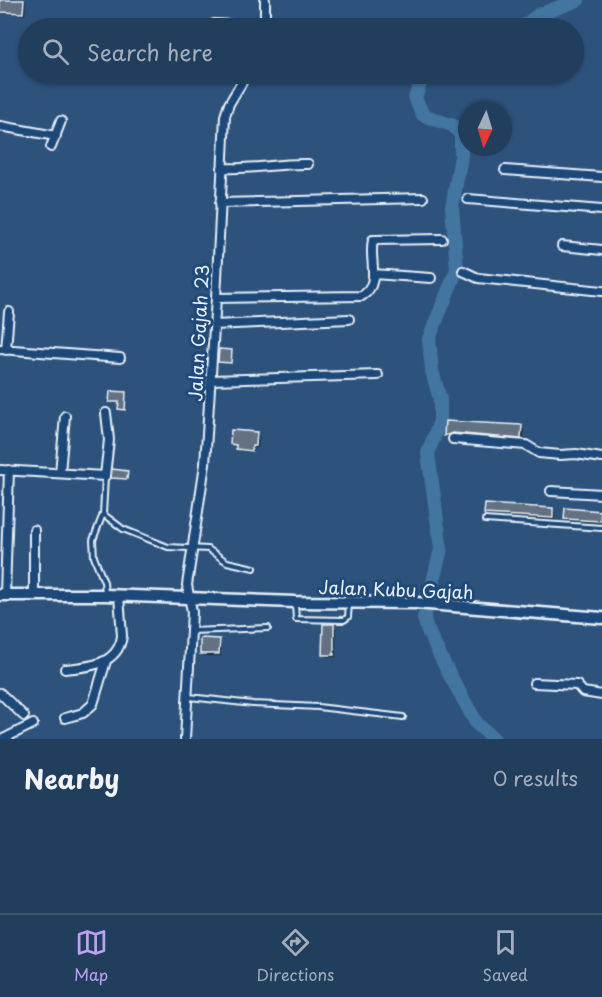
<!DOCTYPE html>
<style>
body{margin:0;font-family:"Playpen Sans",sans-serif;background:#2a4563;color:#f1f3f6}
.compass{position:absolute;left:458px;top:102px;width:54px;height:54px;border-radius:50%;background:#223e5d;box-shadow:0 2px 4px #0004;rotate:184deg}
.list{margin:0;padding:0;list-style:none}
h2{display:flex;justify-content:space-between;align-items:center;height:78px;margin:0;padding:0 24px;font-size:26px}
h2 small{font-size:20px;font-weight:400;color:#a2aebc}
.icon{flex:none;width:33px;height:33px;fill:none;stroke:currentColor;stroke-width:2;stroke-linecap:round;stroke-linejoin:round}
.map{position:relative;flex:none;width:602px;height:739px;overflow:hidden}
.search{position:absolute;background:#223e5d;box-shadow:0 2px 4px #0004;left:18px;right:18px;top:18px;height:66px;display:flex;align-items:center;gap:15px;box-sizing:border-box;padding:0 21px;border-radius:33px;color:#a2aebc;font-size:22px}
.sheet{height:174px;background:#223e5d}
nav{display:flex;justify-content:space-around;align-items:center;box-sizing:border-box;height:84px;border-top:2px solid #3f5772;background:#223e5d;font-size:16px;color:#a2aebc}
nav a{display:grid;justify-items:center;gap:3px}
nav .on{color:#bca0f2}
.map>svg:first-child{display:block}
</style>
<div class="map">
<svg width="602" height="739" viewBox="0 0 602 739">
<rect width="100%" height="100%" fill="#2d527c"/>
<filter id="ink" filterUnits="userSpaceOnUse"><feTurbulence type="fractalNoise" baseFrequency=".0167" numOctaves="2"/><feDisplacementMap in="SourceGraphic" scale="12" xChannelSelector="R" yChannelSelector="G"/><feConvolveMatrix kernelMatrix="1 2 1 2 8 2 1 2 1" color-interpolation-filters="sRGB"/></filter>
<g filter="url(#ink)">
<!-- shadow -->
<path fill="#0007" d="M0 0H26L25 15 0 13Z
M446 423 521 427 524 430V441L458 436 449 439 446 436Z
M257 433 259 436 258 448H254V452L240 451 237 446 231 444Z
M553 510 555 512V520L488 516 486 513Z
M600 512 602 523 568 521 566 518Z
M334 625 336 628V657H326L324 655Z
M219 640 221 643V656H204L202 653Z"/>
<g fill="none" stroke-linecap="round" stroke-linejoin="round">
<!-- river -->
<path stroke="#43759f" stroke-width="14" d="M521 28 538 15 578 0
M438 74 421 81 415 98 423 115 454 126 461 135V156L452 207 457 269 429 339 432 371 440 399V421L428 453 441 549 424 618 427 629 446 668 477 724 494 739"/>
</g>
<!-- building -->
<path fill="#637182" stroke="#e8f1f8" stroke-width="1.5" d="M0 0H24L23 13 0 12Z
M219 349 232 350 231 363 218 362Z
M110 391 126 392 125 410 118 409 119 402H109Z
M445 421 522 425 521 439 453 433 444 436Z
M231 430 257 432 256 446H252V451L236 449V445L230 444Z
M112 469 128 471 127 479 111 478Z
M485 504 553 508V518L484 514Z
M565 508 601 511 600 521 564 519Z
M323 624H334V655H322Z
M200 638 220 639 219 654H200Z"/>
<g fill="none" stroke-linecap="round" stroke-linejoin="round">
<defs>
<path id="lane" d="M103 514 123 529 168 547 208 549 227 562 254 568
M485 520 602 528
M105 594 104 582 94 557 93 540 103 514 105 477
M295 605 296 619 344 620 348 617 349 603
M191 631 268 628
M189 697 253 704 318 707 403 717"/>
<path id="street" d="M265 0V28
M214 24 299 28
M0 126 56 136
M51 147 61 121
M222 168C251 170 279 163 308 164
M505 170 602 177
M468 199 602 210
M220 203 423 198
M562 246 602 250
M463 271 478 278 602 291
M373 274 431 278
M216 298 362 296C382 283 368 259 373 240L442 239
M214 325 349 319
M0 349 120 358
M6 350 9 312
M211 380 378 375
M453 439 526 445 539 453 560 455 576 454 602 458
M0 470 105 476 109 440 106 413
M60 473 65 416
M551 491 602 494
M34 594V530
M5 595 9 470
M65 669C88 667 118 665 122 636L119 596
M534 683 577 685 583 692 602 695
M0 693 24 716
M65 718 83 713 93 704 106 661
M3 739 33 724
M185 739 192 612 187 585 205 464 216 298 225 116 229 104 247 74"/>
<path id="secondary" d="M0 595H105L295 602 416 603 602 618"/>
</defs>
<!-- lane casing -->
<use href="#lane" stroke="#e8f1f8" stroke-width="8"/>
<!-- street casing -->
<use href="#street" stroke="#e8f1f8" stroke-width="12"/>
<!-- secondary casing -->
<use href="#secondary" stroke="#e8f1f8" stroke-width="15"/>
<!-- lane -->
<use href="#lane" stroke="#1f4a7a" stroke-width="4"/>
<!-- street -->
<use href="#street" stroke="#1f4a7a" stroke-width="8"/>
<!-- secondary -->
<use href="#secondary" stroke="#1f4a7a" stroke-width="10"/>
</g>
</g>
<g text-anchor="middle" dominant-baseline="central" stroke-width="6" stroke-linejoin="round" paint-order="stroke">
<!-- street labels -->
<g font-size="18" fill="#e8f1f8" stroke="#1f4a7a">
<text transform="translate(198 333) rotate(-87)">Jalan Gajah 23</text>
<text transform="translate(396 589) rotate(2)">Jalan Kubu Gajah</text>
</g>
</g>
</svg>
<svg class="compass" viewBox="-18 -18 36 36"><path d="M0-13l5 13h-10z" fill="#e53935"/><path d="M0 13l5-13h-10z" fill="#a2aebc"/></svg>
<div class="search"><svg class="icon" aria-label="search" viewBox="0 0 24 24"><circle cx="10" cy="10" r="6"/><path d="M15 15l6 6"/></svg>Search here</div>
</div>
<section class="sheet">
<h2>Nearby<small>0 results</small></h2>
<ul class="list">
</ul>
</section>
<nav>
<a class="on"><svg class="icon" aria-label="map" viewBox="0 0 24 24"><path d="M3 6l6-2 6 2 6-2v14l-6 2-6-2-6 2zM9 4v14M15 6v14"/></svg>Map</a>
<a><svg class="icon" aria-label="directions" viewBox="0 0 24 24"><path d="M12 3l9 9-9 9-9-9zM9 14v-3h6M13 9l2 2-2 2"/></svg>Directions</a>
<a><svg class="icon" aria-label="saved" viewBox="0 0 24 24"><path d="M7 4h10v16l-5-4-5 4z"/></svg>Saved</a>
</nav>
